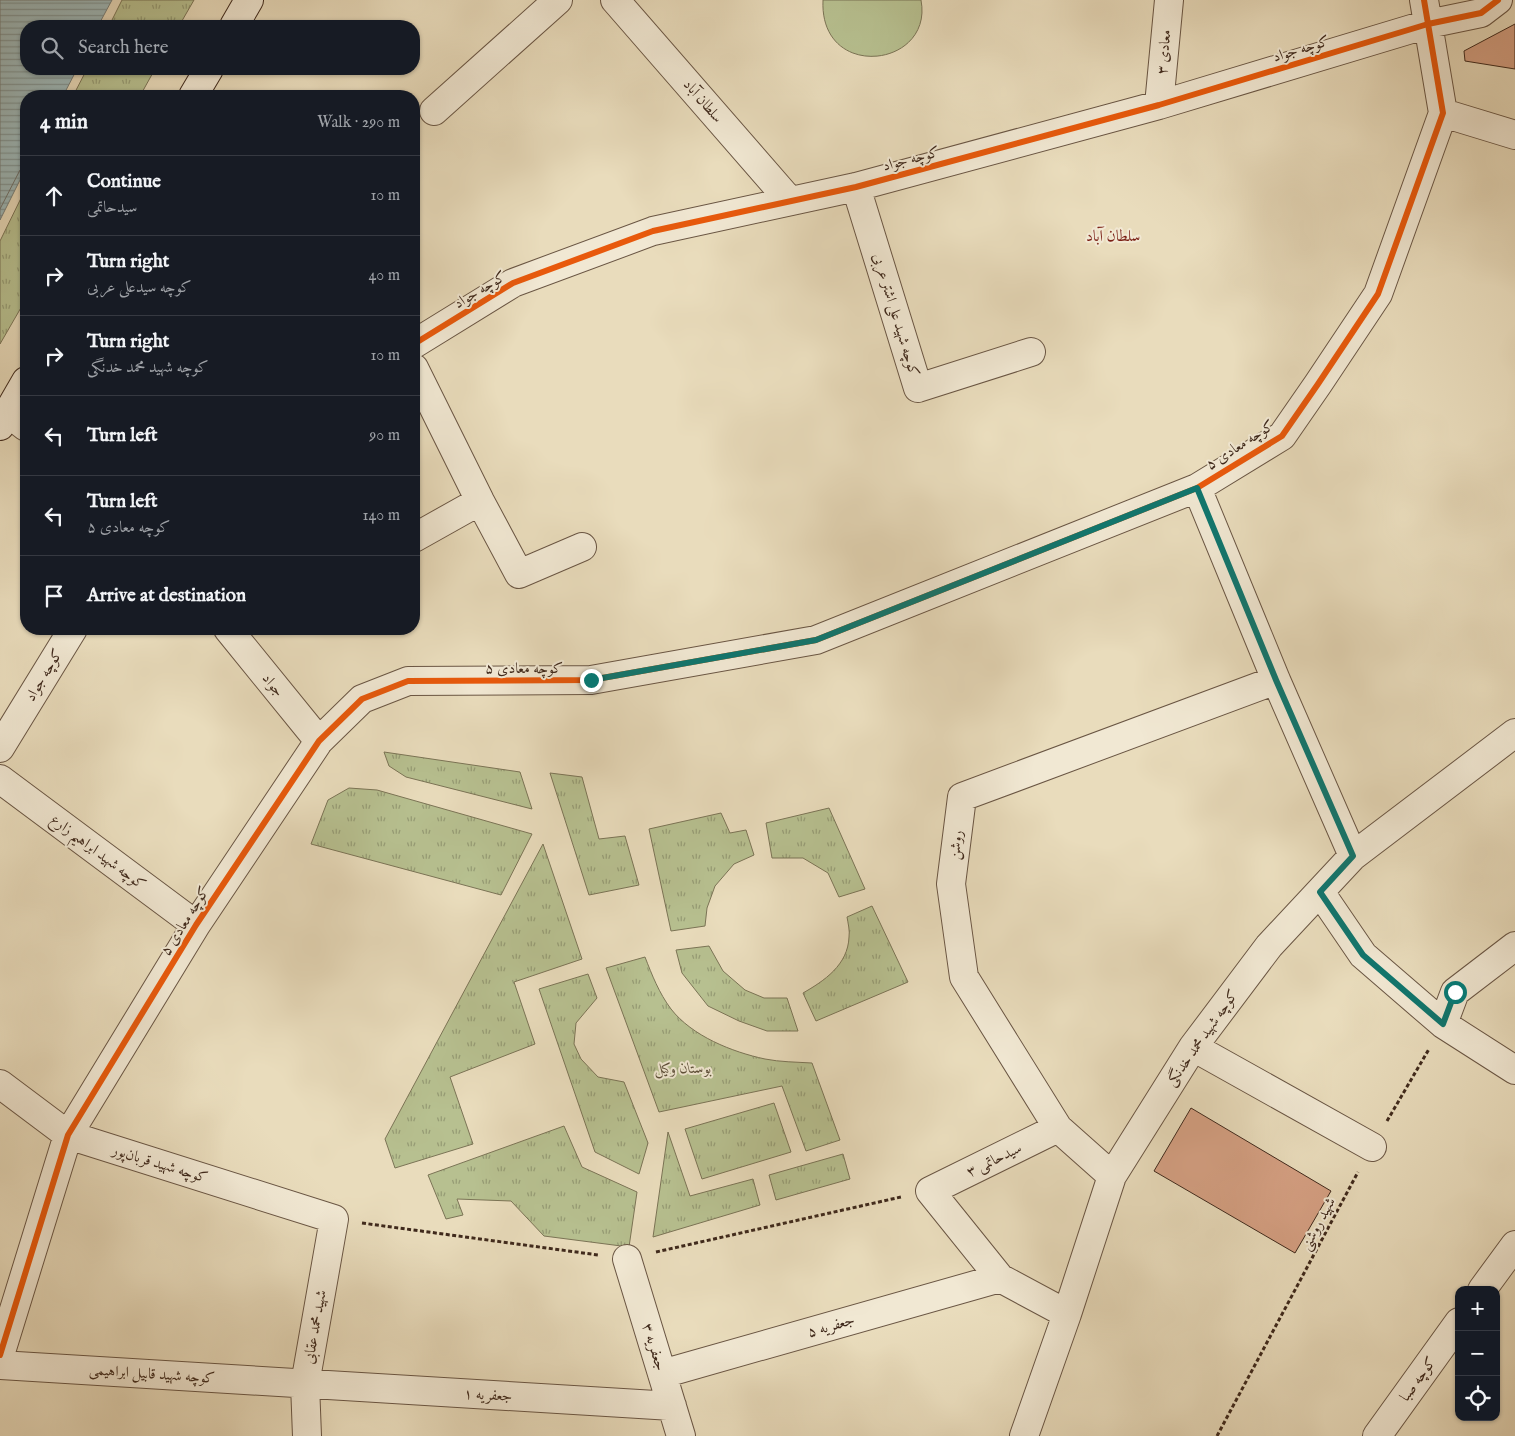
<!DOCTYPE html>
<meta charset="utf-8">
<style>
body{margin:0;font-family:"IM FELL English",Amiri,serif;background:#20242c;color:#f1f3f6}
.controls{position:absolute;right:15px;bottom:15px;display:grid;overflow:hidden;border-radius:10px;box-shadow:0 1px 4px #0004}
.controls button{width:45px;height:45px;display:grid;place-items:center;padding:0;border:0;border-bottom:1px solid #363941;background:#171b24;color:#f1f3f6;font:25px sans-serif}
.stop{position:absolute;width:15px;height:15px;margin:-11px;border:4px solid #0f766e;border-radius:50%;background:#fff}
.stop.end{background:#0f766e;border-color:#fff;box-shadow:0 1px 5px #0008}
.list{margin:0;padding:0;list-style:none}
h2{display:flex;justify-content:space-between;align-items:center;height:65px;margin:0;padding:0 20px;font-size:21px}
h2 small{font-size:16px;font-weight:400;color:#9ea1a6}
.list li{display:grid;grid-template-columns:32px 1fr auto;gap:15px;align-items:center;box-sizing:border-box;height:80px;padding:0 20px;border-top:1px solid #363941}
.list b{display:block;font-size:19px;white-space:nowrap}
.list p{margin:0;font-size:16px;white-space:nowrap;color:#9ea1a6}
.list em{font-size:16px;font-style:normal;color:#9ea1a6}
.icon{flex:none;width:28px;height:28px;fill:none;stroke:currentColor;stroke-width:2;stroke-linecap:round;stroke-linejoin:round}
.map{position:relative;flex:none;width:1515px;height:1436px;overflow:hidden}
.search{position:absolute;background:#171b24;box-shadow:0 1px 4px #0004;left:20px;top:20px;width:400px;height:55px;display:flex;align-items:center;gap:12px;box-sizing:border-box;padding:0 18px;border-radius:20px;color:#9ea1a6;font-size:19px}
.panel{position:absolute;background:#171b24;box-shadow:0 1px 4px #0004;left:20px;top:90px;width:400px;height:545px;border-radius:20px}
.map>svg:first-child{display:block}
</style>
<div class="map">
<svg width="1515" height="1436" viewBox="0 0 1515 1436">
<defs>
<pattern id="park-tufts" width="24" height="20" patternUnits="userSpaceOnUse" patternTransform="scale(1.25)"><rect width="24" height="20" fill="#b7c090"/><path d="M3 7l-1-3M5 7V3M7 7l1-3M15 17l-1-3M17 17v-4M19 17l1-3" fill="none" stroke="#969c75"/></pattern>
<pattern id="water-rules" width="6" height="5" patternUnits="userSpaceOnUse" patternTransform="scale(1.25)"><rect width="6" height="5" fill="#9db9bb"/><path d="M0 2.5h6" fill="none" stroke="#819697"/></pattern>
</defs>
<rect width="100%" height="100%" fill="#e9dcbc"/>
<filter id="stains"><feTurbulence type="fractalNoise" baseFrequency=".004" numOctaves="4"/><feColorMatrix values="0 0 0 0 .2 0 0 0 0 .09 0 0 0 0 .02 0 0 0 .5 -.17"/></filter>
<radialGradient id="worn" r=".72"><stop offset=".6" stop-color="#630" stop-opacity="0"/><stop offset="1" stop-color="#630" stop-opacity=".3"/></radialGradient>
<!-- grass -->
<path fill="#b7c090" stroke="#7b7456" d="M823 0H921C934 68 819 82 823 0Z"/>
<!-- park -->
<path fill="url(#park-tufts)" stroke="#7b7456" d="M122 0H194L179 26H109Z
M87 69H155L140 96H73Z
M26 188V299L0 344V241Z
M384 752 520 772 532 809 406 777 389 766Z
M550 773 582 777 599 839 625 836 639 885 589 895Z
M349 788 377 790 532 834 501 895 311 844 328 800Z
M829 808 865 889 839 897 828 873 803 858H772L766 823Z
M721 813 730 833 746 830 754 855 734 864 715 886 707 908 705 926 671 931 649 829Z
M543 844 582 959 514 982 535 1044 450 1077 473 1144 395 1168 385 1139Z
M872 906 908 982 816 1021 803 993C824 981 848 965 849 937 850 931 848 923 847 917Z
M709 946 723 971 745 990 764 998H787L798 1031H767L739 1021 708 1006 682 973 676 950Z
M645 957C652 975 659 993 671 1009 692 1036 732 1052 765 1059 780 1062 796 1062 812 1063L840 1140 806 1151 782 1086 659 1112 606 968Z
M588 974 597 998 576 1023 574 1044 581 1059 598 1077 624 1082 648 1143 639 1174 595 1152 539 989Z
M774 1103 791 1152 702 1179 685 1129Z
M564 1126 582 1167 637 1192 629 1247 544 1236 511 1201 457 1199 463 1215 446 1219 428 1175Z
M668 1132 690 1196 753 1179 760 1205 653 1237Z
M843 1154 850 1179 776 1200 769 1175Z"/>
<!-- water -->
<path fill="url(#water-rules)" stroke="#777f7b" d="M0 0H112L98 26H26V69H77L63 96H26V168L0 220Z"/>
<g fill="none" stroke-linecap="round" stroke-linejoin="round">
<!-- shore -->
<path stroke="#6e716c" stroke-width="1" d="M0 209 20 170 26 167"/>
</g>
<!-- building -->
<path fill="#d5a083" stroke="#3f291c" d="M1515 24V69L1465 61 1464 51Z
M1191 1108 1331 1191 1295 1253 1154 1171Z"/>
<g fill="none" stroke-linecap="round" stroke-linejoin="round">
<defs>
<path id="street" d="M615 0 790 201
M1159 105 1169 0
M434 111 558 0
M1443 113 1515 135
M856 187 918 388 1031 352
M414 344 513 283 653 231 856 187 1159 105 1428 24 1481 13 1498 0
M414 368 480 501 519 574 582 547
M8 413 26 427
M1197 488 1276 680 1353 856
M414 538 480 501
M228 629 319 741
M0 748 73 629
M0 779 196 925
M1320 892 1363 955 1443 1024 1515 1070
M1443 1024 1455 992 1515 946
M1193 1047 1372 1147
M0 1084 68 1135 334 1219 305 1384 307 1436
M1058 1128 930 1191 1000 1278 1067 1314
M1112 1176 1058 1128 964 977 951 884 962 797 1276 680
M627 1259 681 1436
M1482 1290 1515 1245
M0 1355 68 1135 196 925 319 741 362 699 408 681 591 680 816 640 1197 488 1282 436 1318 384 1378 294 1443 113 1424 0
M0 1365 672 1406
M662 1374 1000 1278
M1024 1436 1067 1314 1112 1176 1193 1047 1269 946 1353 856 1515 733
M1377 1436 1459 1322"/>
<path id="secondary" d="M234 26 249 0
M193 96 209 69
M0 426 26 381"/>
</defs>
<!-- street casing -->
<use href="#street" stroke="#6a5644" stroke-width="30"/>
<!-- secondary casing -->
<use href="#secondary" stroke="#3f291c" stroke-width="30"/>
<!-- path -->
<path stroke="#3f291c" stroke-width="3" stroke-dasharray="4 2.5" stroke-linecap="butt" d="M1387 1121 1429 1049
M362 1223 598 1255
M656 1252 901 1197
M1217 1436 1358 1172"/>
<!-- street -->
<use href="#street" stroke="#f1e8d3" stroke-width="28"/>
<!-- secondary -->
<use href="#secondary" stroke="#f1e8d3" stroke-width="28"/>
<defs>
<path id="cycleway" d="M414 344 513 283 653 231 856 187 1159 105 1428 24 1481 13 1498 0
M0 1355 68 1135 196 925 319 741 362 699 408 681 591 680 816 640 1197 488 1282 436 1318 384 1378 294 1443 113 1424 0"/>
</defs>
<!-- cycleway casing -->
<use href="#cycleway" stroke="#f1e8d3" stroke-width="9"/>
<!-- cycleway -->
<use href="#cycleway" stroke="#e8590c" stroke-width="6"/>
</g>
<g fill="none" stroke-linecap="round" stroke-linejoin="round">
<!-- route -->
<path stroke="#0f766e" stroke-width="6" d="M591 680 816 640 1197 488 1276 680 1353 856 1320 892 1363 955 1443 1024 1455 992"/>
</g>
<g text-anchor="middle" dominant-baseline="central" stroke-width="4" stroke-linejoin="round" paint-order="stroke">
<!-- street labels -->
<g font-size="15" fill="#3f291c" stroke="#f1e8d3">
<text transform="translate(1301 49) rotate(-17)">کوچه جواد</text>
<text transform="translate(1164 52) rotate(-85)">معادی ۳</text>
<text transform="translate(703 101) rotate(49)">سلطان آباد</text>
<text transform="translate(911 159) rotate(-15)">کوچه جواد</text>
<text transform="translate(480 290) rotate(-31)">کوچه جواد</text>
<text transform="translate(896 315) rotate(73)">کوچه شهید علی اشتر عربی</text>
<text transform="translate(1240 445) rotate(-33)">کوچه معادی ۵</text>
<text x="524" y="668">کوچه معادی ۵</text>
<text transform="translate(44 675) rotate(-59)">کوچه جواد</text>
<text transform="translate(273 685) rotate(51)">جواد</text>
<text transform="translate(956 845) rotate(-83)">روشن</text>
<text transform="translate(98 852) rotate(37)">کوچه شهید ابراهیم زارع</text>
<text transform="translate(185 921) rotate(-58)">کوچه معادی ۵</text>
<text transform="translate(1202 1038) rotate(-55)">کوچه شهید محمد خدنگی</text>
<text transform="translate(994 1160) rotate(-26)">سیدحاتمی ۳</text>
<text transform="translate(160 1164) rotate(17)">کوچه شهید قربان‌پور</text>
<text transform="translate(1318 1224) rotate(-62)">شهید روشنی</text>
<text transform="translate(831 1326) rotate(-16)">جعفریه ۵</text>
<text transform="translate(315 1327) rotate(-80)">شهید محمد عقابی</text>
<text transform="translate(654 1347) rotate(73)">جعفریه ۳</text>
<text transform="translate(152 1374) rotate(4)">کوچه شهید قابیل ابراهیمی</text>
<text transform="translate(1418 1379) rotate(-54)">کوچه صبا</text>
<text transform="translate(488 1395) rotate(3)">جعفریه ۱</text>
</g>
<!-- park labels -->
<g font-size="15" font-style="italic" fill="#5d4f39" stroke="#f1e8d3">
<text x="683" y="1068">بوستان وکیل</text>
</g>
<!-- neighbourhood labels -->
<g font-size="16" fill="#7a1f14" stroke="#f1e8d3">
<text x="1113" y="237">سلطان آباد</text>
</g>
</g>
<rect width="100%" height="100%" filter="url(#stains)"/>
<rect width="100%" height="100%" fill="url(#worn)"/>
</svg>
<div class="controls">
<button>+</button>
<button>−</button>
<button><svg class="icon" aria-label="locate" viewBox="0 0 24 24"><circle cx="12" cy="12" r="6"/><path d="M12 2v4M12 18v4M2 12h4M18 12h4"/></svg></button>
</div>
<div class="stop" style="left:1455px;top:992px"></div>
<div class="stop end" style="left:591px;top:680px"></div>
<div class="search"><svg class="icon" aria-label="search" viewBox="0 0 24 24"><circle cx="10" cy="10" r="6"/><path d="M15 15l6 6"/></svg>Search here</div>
<section class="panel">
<h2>4 min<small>Walk · 290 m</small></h2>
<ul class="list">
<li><svg class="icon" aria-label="ahead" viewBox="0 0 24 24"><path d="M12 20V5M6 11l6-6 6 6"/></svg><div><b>Continue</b><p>سیدحاتمی</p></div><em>10 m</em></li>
<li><svg class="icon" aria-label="right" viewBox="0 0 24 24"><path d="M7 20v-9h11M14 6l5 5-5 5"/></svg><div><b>Turn right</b><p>کوچه سیدعلی عربی</p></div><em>40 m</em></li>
<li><svg class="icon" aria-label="right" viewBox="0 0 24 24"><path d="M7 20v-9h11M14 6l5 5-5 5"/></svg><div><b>Turn right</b><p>کوچه شهید محمد خدنگی</p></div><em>10 m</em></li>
<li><svg class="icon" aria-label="left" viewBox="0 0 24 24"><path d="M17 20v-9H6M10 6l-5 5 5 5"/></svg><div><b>Turn left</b></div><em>90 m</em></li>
<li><svg class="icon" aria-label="left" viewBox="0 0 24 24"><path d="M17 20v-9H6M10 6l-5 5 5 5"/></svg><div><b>Turn left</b><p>کوچه معادی ۵</p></div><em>140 m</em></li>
<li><svg class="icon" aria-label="arrive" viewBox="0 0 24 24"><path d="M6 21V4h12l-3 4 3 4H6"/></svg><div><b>Arrive at destination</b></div></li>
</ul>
</section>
</div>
